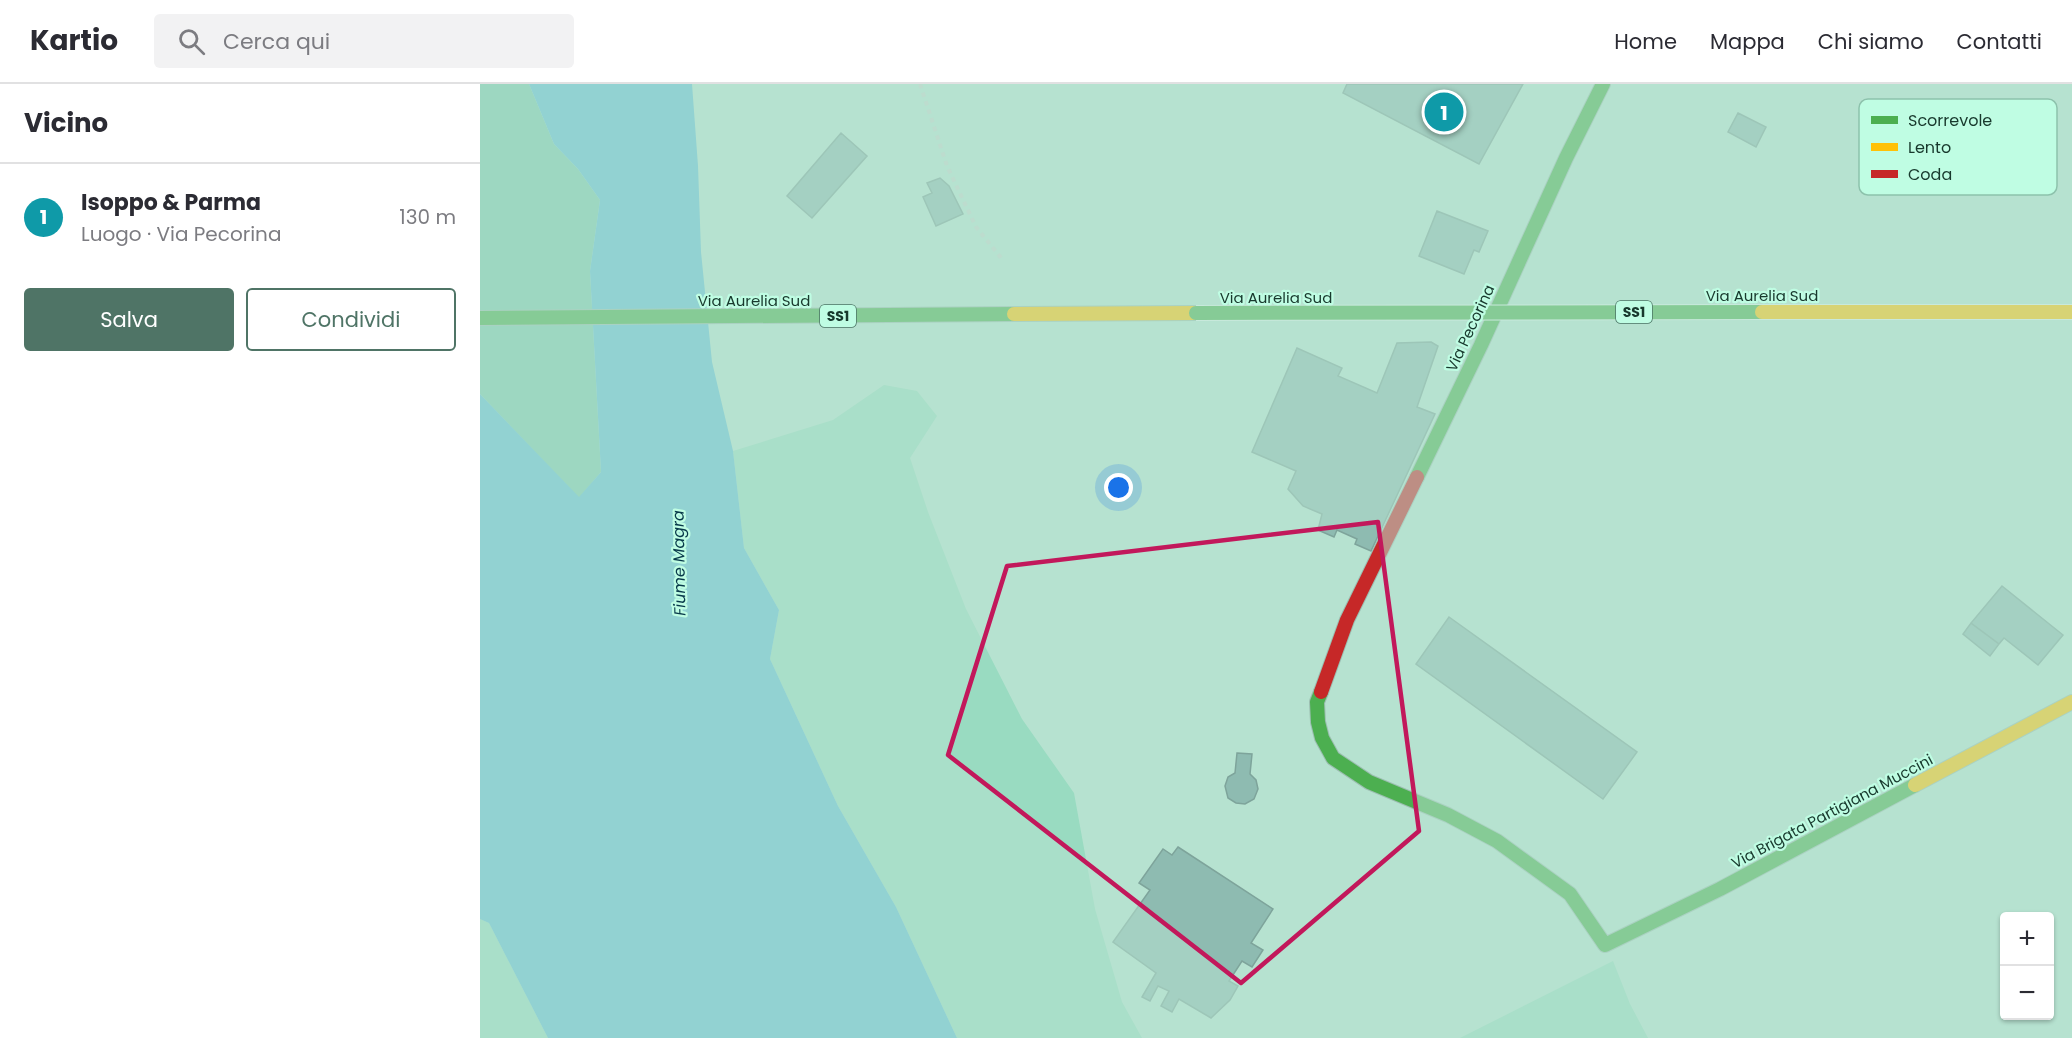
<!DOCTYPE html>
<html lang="it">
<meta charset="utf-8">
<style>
:root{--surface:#fff;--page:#f2f2f3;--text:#2b2b33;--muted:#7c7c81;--line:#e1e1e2;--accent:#4f7466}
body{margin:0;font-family:Poppins,sans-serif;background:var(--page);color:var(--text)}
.controls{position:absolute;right:18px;bottom:18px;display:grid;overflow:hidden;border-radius:6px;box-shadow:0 2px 4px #0004}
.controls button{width:54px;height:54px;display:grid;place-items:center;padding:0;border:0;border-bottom:2px solid var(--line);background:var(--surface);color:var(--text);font:30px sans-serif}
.you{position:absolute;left:639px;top:404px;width:21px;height:21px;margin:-15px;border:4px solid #fff;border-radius:50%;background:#1a73e8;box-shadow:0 0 0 9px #1a73e833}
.badge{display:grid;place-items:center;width:39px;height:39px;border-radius:50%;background:var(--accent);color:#fff;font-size:20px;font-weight:700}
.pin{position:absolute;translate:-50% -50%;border:3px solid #fff;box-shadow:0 2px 6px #0006}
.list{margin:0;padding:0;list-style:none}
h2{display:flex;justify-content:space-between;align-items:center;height:78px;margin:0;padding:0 24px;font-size:26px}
h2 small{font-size:20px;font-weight:400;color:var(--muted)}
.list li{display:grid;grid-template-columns:39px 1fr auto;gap:18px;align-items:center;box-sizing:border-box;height:108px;padding:0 24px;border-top:2px solid var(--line)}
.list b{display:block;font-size:22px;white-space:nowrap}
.list p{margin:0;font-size:20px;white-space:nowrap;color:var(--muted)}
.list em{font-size:20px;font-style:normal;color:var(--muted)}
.actions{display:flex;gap:12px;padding:18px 24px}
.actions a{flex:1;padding:14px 0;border:2px solid var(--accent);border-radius:6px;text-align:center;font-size:21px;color:var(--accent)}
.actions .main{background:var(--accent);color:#fff}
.icon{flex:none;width:33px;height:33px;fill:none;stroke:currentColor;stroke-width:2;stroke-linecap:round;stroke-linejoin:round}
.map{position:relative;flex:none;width:1592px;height:954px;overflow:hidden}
header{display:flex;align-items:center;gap:36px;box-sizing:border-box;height:84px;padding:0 30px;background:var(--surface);border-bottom:2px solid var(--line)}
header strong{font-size:28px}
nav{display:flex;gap:33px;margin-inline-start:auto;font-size:21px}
.search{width:420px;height:54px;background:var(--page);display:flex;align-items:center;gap:15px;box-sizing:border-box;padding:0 21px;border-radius:6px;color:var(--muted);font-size:22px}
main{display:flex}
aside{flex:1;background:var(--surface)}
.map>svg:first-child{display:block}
.green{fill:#99dbc1}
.forest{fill:#7ecbaf}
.water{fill:#66bed5}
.building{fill:#8ebbb1;stroke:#7ea49b;stroke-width:1.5}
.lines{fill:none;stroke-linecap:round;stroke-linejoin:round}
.fast-casing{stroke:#9cbeb1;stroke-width:16}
.slow-casing{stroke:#9cbeb1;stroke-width:16}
.jam-casing{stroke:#9cbeb1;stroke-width:16}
.path{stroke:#c5d4cd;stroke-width:4;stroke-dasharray:4.5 4.5;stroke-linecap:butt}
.fast{stroke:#4caf50;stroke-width:14}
.slow{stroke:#ffc107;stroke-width:14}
.jam{stroke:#c62828;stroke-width:14}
.fast-bridge-casing{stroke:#def2ea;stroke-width:16;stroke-linecap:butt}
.slow-bridge-casing{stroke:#def2ea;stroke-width:16;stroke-linecap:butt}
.fast-bridge{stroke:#4caf50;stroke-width:14}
.slow-bridge{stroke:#ffc107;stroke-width:14}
.marked{fill:none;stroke:#c2185b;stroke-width:4.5;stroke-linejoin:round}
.labels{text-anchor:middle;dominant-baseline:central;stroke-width:4.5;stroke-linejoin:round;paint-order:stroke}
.shield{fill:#bffde3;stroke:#4a7464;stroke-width:1.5}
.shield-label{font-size:14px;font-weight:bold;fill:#18392d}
.street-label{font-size:15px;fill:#18392d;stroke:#bffde3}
.water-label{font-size:16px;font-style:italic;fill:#08394a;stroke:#bffde3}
.key{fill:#bffde3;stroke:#8dc2ac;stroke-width:1.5}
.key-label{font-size:16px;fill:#18392d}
</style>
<header>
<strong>Kartio</strong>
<div class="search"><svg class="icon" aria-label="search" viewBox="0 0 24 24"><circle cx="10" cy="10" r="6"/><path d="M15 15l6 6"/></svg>Cerca qui</div>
<nav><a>Home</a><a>Mappa</a><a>Chi siamo</a><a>Contatti</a></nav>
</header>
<main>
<aside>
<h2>Vicino<small></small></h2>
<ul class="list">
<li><span class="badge" style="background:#0f9aa8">1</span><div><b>Isoppo &amp; Parma</b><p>Luogo · Via Pecorina</p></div><em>130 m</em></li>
</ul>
<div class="actions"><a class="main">Salva</a><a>Condividi</a></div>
</aside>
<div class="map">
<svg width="1592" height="954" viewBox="0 0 1592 954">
<rect width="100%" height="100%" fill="#b6e2d0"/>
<!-- green -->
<path class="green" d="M404,301L437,307L457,332L430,374L448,428L486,525L542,635L594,709L615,825L642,918L662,954H477L416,823L358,722L290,575L299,526L264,464L253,367L353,336Z
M0,835L9,839L68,954H0Z
M1133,877L1150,920L1168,954H980Z"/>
<!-- forest -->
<path class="forest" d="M0,0H49L74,60L98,85L120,116L110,187L121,388L99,414L0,310Z"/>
<!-- water -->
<path class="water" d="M49,0H212L218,82L221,168L232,278L253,367L264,464L299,526L290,575L358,722L416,823L477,954H68L9,839L0,835V310L99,413L121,388L110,187L120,116L98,85L74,60Z"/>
<!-- building -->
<path class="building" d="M867,0H1043L999,80L863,9Z
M1258,29L1286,43L1276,63L1248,48Z
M361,49L387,72L332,134L307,112Z
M460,94L469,102L483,130L456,142L443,113L452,109L447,99Z
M957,127L1008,147L999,168L994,166L984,190L939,172Z
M951,258L958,262L937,323L955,330L891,467L875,460L877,455L857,446L854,453L838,446L842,430L823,422L808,405L816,387L772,368L817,264L862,284L858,292L897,309L917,259Z
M1522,502L1583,551L1558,581L1524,554L1519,560L1491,539Z
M969,533L1157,668L1123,715L936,580Z
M1491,539L1519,560L1510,572L1483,550Z
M757,669L772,670L770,690L776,696L778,705L774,715L765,720L756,719L748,714L745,702L748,693L755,689Z
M698,763L793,825L771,859L783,866L772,883L762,877L749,897L758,902L750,916L731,934L699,915L692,928L681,922L689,907L678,902L670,917L662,913L676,889L633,858L670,806L659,799L683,765L692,771Z"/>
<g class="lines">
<defs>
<path id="fast" d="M0,234L534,230
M937,393L1001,261L1086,74L1123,0
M841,608L837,618L838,638L842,654L853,674L889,698L968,731L1017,757L1090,810L1125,861L1240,805L1435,701"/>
<path id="slow" d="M534,230L716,229
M1435,701L1592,618"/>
<path id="jam" d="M841,608L867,536L937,393"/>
</defs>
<!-- fast casing -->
<use href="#fast" class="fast-casing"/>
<!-- slow casing -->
<use href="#slow" class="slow-casing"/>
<!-- jam casing -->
<use href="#jam" class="jam-casing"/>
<!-- path -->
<path class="path" d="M440,0L467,82L496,143L522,175"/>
<!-- fast -->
<use href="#fast" class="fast"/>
<!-- slow -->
<use href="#slow" class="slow"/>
<!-- jam -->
<use href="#jam" class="jam"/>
<defs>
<path id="fast-bridge" d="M716,229L1282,228"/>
<path id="slow-bridge" d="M1282,228H1592"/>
</defs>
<!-- fast-bridge casing -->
<use href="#fast-bridge" class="fast-bridge-casing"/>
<!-- slow-bridge casing -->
<use href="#slow-bridge" class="slow-bridge-casing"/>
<!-- fast-bridge -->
<use href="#fast-bridge" class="fast-bridge"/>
<!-- slow-bridge -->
<use href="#slow-bridge" class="slow-bridge"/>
</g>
<!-- marked area -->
<path d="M0 0H1592V954H0ZM898,438L939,747L761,899L468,671L527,482Z" fill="#b6e2d0" fill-opacity=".55" fill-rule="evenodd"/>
<path class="marked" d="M898,438L939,747L761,899L468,671L527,482Z"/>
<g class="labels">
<!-- shield labels -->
<g class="shield">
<rect x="1136" y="217" width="36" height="22" rx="4.5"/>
<rect x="340" y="221" width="36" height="22" rx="4.5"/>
</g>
<g class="shield-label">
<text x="1154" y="228">SS1</text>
<text x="358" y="232">SS1</text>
</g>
<!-- street labels -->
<g class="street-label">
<text x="1282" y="211">Via Aurelia Sud</text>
<text x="796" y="213">Via Aurelia Sud</text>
<text x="274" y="216">Via Aurelia Sud</text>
<text transform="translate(990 244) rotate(-65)">Via Pecorina</text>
<text transform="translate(1352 727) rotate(-28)">Via Brigata Partigiana Muccini</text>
</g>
<!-- water labels -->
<g class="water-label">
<text transform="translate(199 479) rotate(-91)">Fiume Magra</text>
</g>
</g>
<!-- legend -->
<rect x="1379" y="15" width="198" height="96" rx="9" class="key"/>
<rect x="1391" y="32" width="27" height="8" fill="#4caf50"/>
<rect x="1391" y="59" width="27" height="8" fill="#ffc107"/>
<rect x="1391" y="86" width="27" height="8" fill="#c62828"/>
<g class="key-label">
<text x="1428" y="42">Scorrevole</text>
<text x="1428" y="69">Lento</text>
<text x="1428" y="96">Coda</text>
</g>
</svg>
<div class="controls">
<button>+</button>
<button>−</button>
</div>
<div class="you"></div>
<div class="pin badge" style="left:964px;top:28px;background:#0f9aa8">1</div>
</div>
</main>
